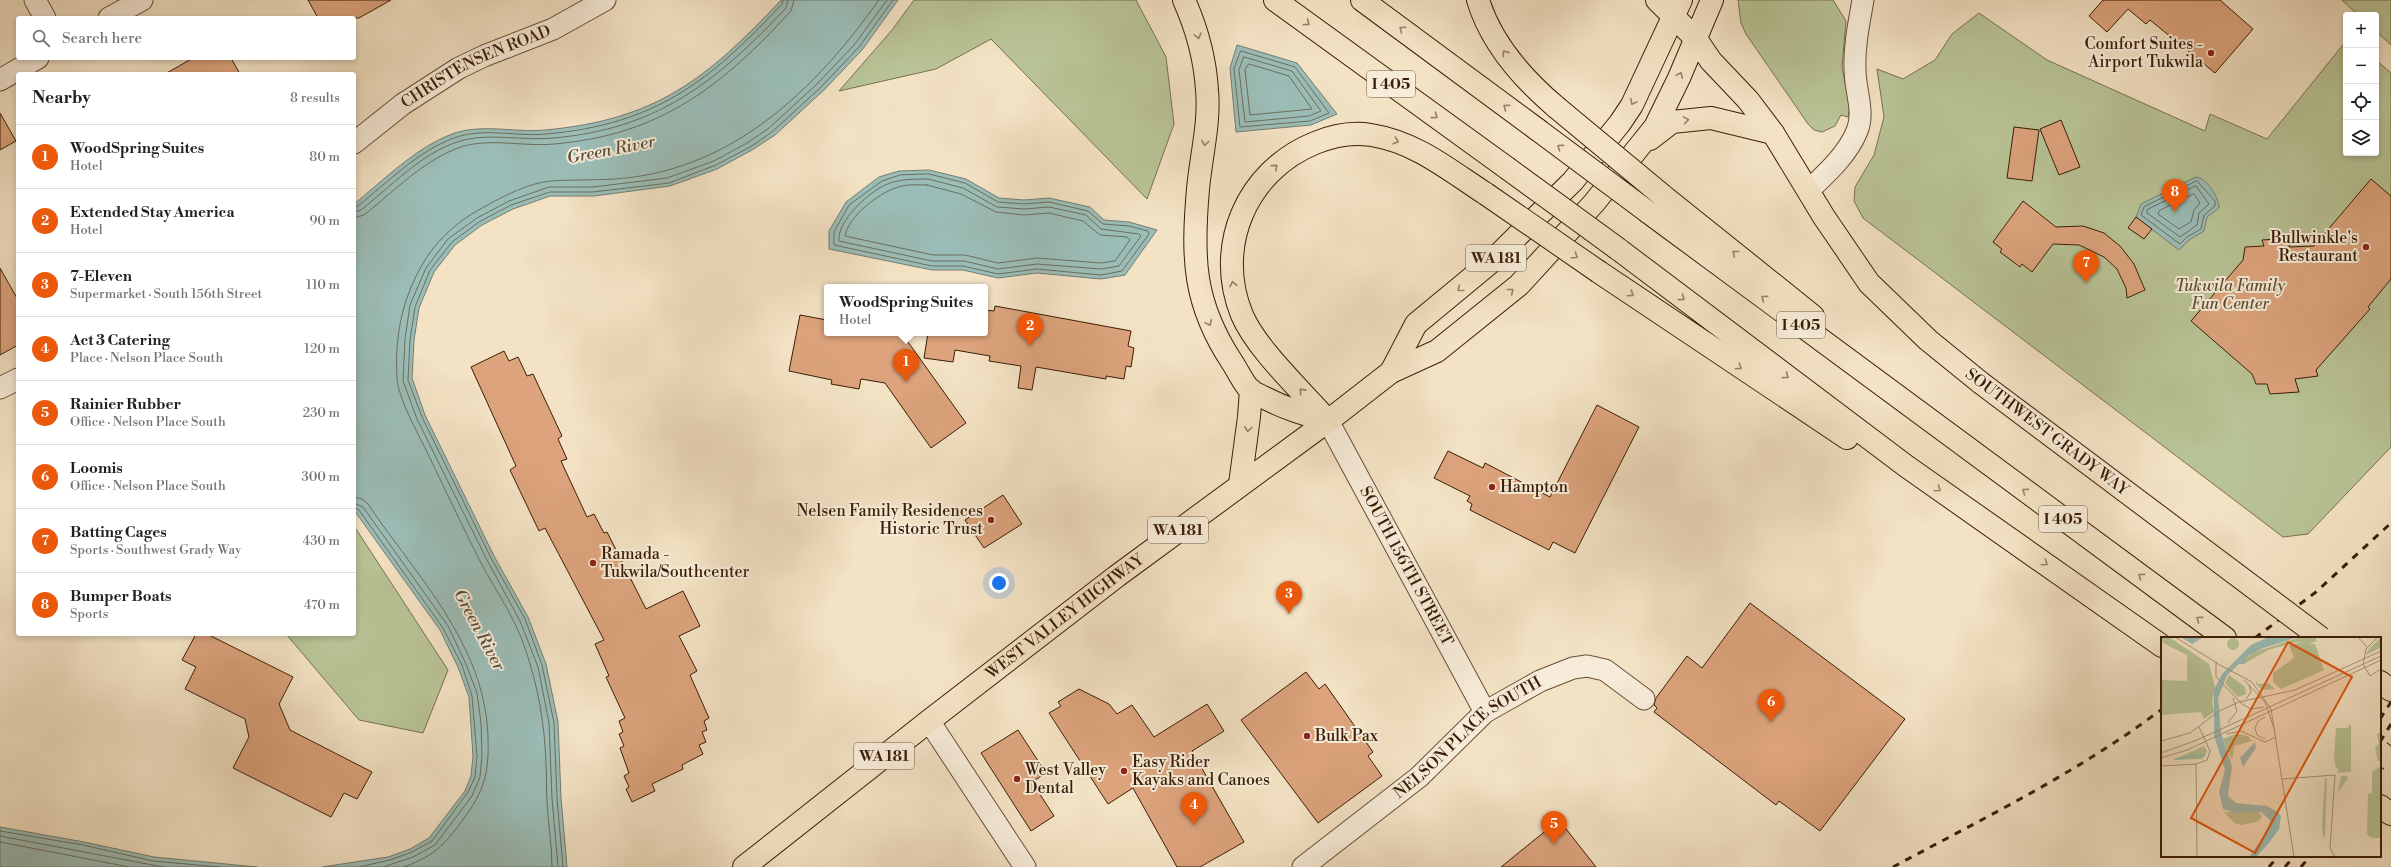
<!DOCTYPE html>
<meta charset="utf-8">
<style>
:root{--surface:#fff;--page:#f2f2f2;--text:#202124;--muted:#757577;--line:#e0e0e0;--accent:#ea580c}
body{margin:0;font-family:"Libre Bodoni",serif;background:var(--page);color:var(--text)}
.controls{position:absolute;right:12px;top:12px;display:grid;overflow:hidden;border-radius:4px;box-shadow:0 2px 6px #0003}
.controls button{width:36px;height:36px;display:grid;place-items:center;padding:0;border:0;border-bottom:1px solid var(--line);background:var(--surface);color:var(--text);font:20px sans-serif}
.you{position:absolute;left:999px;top:583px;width:14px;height:14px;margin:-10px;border:3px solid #fff;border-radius:50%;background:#1a73e8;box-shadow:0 0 0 6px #1a73e833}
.badge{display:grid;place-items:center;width:26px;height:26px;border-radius:50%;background:var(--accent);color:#fff;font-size:13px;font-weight:700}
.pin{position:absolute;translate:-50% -33px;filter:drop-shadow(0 1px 2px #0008)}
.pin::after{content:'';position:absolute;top:21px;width:14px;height:12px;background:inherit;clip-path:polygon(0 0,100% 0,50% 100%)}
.popup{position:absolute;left:824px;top:284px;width:164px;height:52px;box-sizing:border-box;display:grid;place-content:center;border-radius:4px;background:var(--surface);filter:drop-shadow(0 1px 3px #0005);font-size:13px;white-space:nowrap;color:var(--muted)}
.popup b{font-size:15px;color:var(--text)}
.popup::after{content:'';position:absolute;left:50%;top:100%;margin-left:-8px;border:8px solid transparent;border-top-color:var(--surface)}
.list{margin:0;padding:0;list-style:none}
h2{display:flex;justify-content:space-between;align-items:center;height:52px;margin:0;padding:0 16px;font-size:17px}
h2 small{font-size:13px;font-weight:400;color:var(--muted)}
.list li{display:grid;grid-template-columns:26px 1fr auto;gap:12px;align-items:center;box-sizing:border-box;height:64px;padding:0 16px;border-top:1px solid var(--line)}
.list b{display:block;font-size:15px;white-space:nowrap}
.list p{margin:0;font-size:13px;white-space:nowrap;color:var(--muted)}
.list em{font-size:13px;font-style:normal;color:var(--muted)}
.icon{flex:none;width:22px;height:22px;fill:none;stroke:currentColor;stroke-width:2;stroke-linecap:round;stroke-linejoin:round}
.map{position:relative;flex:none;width:2391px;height:867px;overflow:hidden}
.search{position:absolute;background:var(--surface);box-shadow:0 2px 6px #0003;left:16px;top:16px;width:340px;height:44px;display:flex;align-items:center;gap:10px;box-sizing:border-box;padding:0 14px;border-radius:4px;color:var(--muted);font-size:15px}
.panel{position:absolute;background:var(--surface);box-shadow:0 2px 6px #0003;left:16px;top:72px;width:340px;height:564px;border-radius:4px}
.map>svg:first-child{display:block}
.green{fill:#b9c496;stroke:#7a714e}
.water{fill:#9bbdb7;stroke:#757d70}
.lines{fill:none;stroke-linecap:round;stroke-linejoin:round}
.shore{stroke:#6b6e5e;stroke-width:1}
.building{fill:#dca37c;stroke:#3b1e06}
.minor-casing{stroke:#694f36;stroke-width:23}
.major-casing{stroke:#3b1e06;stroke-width:24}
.highway-casing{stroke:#3b1e06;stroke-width:24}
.minor{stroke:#f7ecd9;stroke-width:21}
.major{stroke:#f3e2c4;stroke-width:22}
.highway{stroke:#f3e2c4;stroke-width:22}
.rail{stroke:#3b1e06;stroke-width:3;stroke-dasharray:7 7;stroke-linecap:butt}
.major-bridge-casing{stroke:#3b1e06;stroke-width:24;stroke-linecap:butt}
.highway-bridge-casing{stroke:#3b1e06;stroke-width:24;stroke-linecap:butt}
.major-bridge{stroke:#f3e2c4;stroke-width:22}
.highway-bridge{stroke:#f3e2c4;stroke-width:22}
.oneway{stroke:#978065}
.poi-dot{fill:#8f2418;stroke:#f7ecd9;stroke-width:1.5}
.labels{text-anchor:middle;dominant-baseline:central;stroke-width:4;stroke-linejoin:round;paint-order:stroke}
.shield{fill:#f7ecd9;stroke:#735c45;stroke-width:1}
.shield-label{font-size:15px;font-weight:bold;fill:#3b1e06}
.poi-label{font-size:16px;fill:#3b1e06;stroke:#f7ecd9;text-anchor:start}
.street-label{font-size:16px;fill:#3b1e06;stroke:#f7ecd9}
.park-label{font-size:16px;font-style:italic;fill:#615031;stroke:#f7ecd9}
.water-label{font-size:17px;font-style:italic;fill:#584e3b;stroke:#f7ecd9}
.inset-river{fill:none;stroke:#9bbdb7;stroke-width:2}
.inset-road{fill:none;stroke:#a99478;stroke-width:1}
.view{fill:#df560c;fill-opacity:0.15;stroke:#df560c;stroke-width:2}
.inset-edge{fill:none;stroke:#3b1e06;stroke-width:2}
</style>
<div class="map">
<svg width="2391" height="867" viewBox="0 0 2391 867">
<rect width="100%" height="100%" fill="#f3e2c4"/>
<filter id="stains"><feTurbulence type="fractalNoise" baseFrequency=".005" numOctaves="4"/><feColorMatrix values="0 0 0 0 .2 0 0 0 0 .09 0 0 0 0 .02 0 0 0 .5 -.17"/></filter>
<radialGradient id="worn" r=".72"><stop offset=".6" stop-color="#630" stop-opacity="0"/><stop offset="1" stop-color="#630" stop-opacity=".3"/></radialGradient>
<!-- green -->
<path class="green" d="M914,0H1136L1166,57L1174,124L1147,199L991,39L936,69L839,91L892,30Z
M1738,0H1833L1846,21L1842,67L1850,108L1848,117L1841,115L1835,126L1822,132L1814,130L1808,124L1746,34L1741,23Z
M2342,0H2391V45L2376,31V15H2358Z
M1979,13L2047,60L2205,131L2210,114L2267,139L2346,41V153H2376V60L2391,73V447L2308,534L2283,537L1863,218L1854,201L1855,187L1874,155L1884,117L1877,69L1903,79L1935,60L1952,34Z
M354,526L448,670L423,733L359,720L286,634H354Z"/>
<!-- water -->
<path class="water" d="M781,0H898L862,50L824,90L775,135L752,150L717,169L670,186L594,196H550L513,209L482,225L455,245L434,272L419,308L414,340L412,378L425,415L494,556L528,617L546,664L558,722L561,798L567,867H322L388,857L410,849L429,838L465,791L471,776L473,756L469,697L458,667L440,630L354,510V204C384,180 415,148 452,134C482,123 514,133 545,130C656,120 707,79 781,0Z
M1237,45L1297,63L1337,114L1311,125L1236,132L1230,68Z
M929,170L966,179L999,198L1024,200L1049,198L1090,207L1104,220L1129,222L1157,230L1125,275L1101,279L1037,273L998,278L963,270H932L829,249V231L846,202L879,177L899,171Z
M2196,177C2207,178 2219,198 2219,208L2207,217L2204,231L2189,240L2179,250L2136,217L2141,204Z
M0,827L84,842L154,857L257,867H0Z"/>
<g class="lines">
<!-- shore -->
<path class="shore" d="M1241,51L1295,67L1329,113L1310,121L1240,127L1234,69Z
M1244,57L1292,71L1321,111L1309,116L1245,122L1239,70Z
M1249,64L1289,76L1312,109L1250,115L1245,70Z
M929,174L965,183L998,202L1024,204L1049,202L1088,211L1103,224L1129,226L1148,231L1149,234L1122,271L1101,275L1037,269L998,274L963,266H932L834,245V232L849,205L882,181L900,175Z
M928,179L963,188L997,207L1024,209L1049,207L1086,215L1101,229L1139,234L1141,236L1119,266L1101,269L1037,264L998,269L964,261H932L839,241C837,221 868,193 885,185C898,179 913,179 928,179Z
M2197,181L2215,201V206L2204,215L2201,229L2187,237L2180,244L2141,215L2144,207Z
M927,185L961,194L996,212L1024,215L1049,213L1083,221L1100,235L1127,237L1130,240L1115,261L1101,263L1037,258L998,263L965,255H933L845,236C848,216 882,190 902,186C910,184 919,185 927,185Z
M2196,186L2209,204L2199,213L2197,225L2180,237L2147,213V210Z
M2194,194L2200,203L2194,210L2191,222L2179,229L2158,214L2159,211Z
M354,207L358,206C388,182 418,151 454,138C484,127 517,137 547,134C656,124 709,82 782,4L783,0
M354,212L361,210C390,187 421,154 457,142C487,132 521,141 553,138C658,129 716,82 786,8L788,0
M354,218L364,215C393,192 423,161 458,148C487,137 523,147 554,144C660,135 721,87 791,11L794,0
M354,497L362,499L368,504C417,577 485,644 488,737C489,769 486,787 467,814C447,842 437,855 404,867
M354,503L363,507L448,626L466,664L477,693L481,723L482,756L480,777L472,796L435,845L413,857L383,867
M354,508L359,510L443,628L462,665L472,696L477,756L475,777L468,792L432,841L412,852L390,860L359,867
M0,831L83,845L153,861L220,867
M0,836L163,867
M0,842L129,867
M552,867C552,845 548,823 547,801C546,789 547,777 546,765C545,725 538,686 525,648C515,618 496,591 481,563C462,526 444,487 426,450C417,432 398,397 397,378C395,349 399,316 410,290C425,252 448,226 484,207C504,196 528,183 551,181C579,179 606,181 634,177C742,162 819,84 879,0
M558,867L552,798L549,723L538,667L520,621L487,560L417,419L403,381L405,339L410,305L426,268L448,239L477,218L509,201L549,187H593L667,178L714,161L747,143L769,128L817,84L855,44L887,0
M563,867L557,798L554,723L542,665L525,619L491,558L422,417L408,380L410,340L415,307L430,270L452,242L479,222L511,205L550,192H593L669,183L716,165L750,147L772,132L821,87L859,47L893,0"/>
</g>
<!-- building -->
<path class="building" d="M308,0H391L359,18H318Z
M2103,0H2220L2253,29L2215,73L2150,20L2146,24L2128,9L2107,32L2089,16Z
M193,58H231L240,74H165Z
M0,113L16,141L0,150Z
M2061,120L2080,167L2059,175L2040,129Z
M2014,127L2039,130L2032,181L2007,178Z
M2371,179L2391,196V279L2368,307L2370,309L2316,370L2318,376L2295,379L2299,392L2270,394L2267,384H2256L2252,374L2191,321L2243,260L2245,247L2264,246L2262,240L2291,238L2289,247L2314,246Z
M2023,201L2056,227L2083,226L2104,233L2120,246L2134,264L2145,290L2127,298L2126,288L2117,269L2104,257L2079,245L2053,244L2032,272L2022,264L2020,267L2000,252L2002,249L1993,242Z
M2136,217L2152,229L2144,239L2128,228Z
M0,268L18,300V345L0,355Z
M995,306L1131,331L1128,346L1134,348L1131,367L1126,366L1124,379L1106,376V379L1036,367L1032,390L1018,388L1021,366L989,361L990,356L955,350L953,362L924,358L928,333H985V310L994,311Z
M800,315L827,320V333L903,335L966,423L931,448L885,383L861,379L859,389L831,384L832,380L789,371Z
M504,351L509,361L518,357L527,376L533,374L562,436L558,439L567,459L561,461L587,517L594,514L604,533L607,532L646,609L683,591L700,626L679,636L697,671L690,675L709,718L704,721L707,730L702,732L706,742L699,745L703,754L682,765L683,769L652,784L655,791L632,802L626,789L629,787L624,776L629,773L620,748L624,746L619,734L623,732L619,721L625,718L606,677L609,676L595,644L604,640L545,528L539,531L510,470L516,466L471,367Z
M1597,405L1639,427L1575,553L1553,542L1549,550L1470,510L1472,504L1467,501L1470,496L1434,478L1448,451L1483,468L1485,463L1550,497Z
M1003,495L1022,524L984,548L965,520Z
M1750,603L1905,719L1820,831L1779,801L1776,805L1654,712L1657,708L1654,705L1656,698L1687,656L1702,668Z
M196,634H207L293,677L279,704L290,730L372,772L357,799L344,793L331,817L233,768L249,737L245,719L185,689L196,667L182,660Z
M1306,672L1319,689L1325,684L1373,752L1368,756L1382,776L1318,823L1241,720Z
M1079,689L1109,704L1117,714L1132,705L1154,737L1207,704L1224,731L1192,751L1244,842L1200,867H1177L1133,788L1108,804L1049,713L1061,706L1058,702Z
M1018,730L1046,773L1032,782L1054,816L1031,831L981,753Z
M1559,820L1596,867H1501Z"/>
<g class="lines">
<defs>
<g id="minor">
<path d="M35,0L45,18"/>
<path d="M109,18L142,0"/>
<path d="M0,80L38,58"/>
<path id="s1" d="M354,143L403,104L459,68L484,56L553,29L605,0"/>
<path d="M1809,190C1826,174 1848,154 1857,131C1865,112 1855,90 1855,70C1854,46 1859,23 1863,0"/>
<path d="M0,388L18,379"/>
<path id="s2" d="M1328,421L1485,712"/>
<path d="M929,721L1025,867"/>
<path id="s3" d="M1303,867L1419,777L1485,712L1540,681L1573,668L1587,666L1605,670L1644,699"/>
</g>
<g id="major">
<path d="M1657,0L1696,39L1711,61L1748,100L1773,133L1824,217L1869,283L1928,340L1981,383"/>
<path d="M1650,139L1672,122L1711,118L1773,133"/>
<path d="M1391,372L1416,324L1491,262L1573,181L1620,123L1632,105L1681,0"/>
<path d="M2380,682L2391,690"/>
<path id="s4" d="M744,867L929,721L1117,576L1328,421L1391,372L1437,351L1519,285L1594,203L1655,127L1679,78L1712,0"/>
</g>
<path id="highway" d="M1184,0C1197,29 1205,58 1207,90C1210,123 1201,156 1198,189C1192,258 1193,303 1232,362C1238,371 1243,383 1250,390C1254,393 1259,395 1263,397C1286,409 1304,414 1328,421
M1275,0L1507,168
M1362,0L1538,130
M1478,0C1491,43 1523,79 1556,107
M1662,195L1813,316
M1648,212L2225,638
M1618,249L1906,466L2162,646
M1599,272L1847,438
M1328,421C1303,392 1257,350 1242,315C1214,247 1246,171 1315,143C1332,136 1353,132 1371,135C1416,142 1449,170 1486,194
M1240,484L1249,417L1251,390
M2380,806L2391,814"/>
</defs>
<!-- minor casing -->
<use href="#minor" class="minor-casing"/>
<!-- major casing -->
<use href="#major" class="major-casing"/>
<!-- highway casing -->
<use href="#highway" class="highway-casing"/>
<!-- minor -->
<use href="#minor" class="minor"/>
<!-- major -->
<use href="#major" class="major"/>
<!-- highway -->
<use href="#highway" class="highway"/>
<!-- rail -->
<path class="rail" d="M2255,638L2316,592L2391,523
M2380,719L2391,702
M2380,742L2391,724
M2380,765L2391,749
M1893,867C1984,818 2079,772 2162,709
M2269,867L2278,856
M2285,867L2294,856
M2301,867L2310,856"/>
<defs>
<path id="major-bridge" d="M1981,383L2321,638"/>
<path id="highway-bridge" d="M1556,107L1662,195
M1538,130L1648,212
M1507,168L1618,249
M1486,194L1599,272
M2380,752L2391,760"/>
</defs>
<!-- major-bridge casing -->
<use href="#major-bridge" class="major-bridge-casing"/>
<!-- highway-bridge casing -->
<use href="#highway-bridge" class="highway-bridge-casing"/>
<!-- major-bridge -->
<use href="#major-bridge" class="major-bridge"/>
<!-- highway-bridge -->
<use href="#highway-bridge" class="highway-bridge"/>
</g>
<!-- one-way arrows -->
<defs><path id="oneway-chevron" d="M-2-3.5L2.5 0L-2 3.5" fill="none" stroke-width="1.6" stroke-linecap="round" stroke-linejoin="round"/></defs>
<g class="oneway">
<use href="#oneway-chevron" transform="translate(1307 23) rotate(36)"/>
<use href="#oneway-chevron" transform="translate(1402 29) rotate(-143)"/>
<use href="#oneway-chevron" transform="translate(1198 36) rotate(75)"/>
<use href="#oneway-chevron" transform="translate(1505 53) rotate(-125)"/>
<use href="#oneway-chevron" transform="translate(1680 75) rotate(-66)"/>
<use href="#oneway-chevron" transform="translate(1633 102) rotate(118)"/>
<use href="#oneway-chevron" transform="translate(1506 107) rotate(-143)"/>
<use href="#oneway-chevron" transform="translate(1435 116) rotate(36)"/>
<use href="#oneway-chevron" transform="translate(1686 120) rotate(-9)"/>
<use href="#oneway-chevron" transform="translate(1396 141) rotate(19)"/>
<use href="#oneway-chevron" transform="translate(1205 143) rotate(98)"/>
<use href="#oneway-chevron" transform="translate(1560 147) rotate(-144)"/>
<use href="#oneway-chevron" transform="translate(1275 167) rotate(-41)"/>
<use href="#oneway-chevron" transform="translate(1735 253) rotate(-141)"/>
<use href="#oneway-chevron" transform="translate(1575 256) rotate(35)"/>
<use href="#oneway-chevron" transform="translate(1233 284) rotate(-101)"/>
<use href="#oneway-chevron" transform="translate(1460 289) rotate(141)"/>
<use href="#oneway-chevron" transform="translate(1511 291) rotate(-38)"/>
<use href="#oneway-chevron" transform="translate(1631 294) rotate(34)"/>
<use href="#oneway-chevron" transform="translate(1682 298) rotate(37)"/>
<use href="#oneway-chevron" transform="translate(1764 298) rotate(-143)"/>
<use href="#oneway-chevron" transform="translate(1209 323) rotate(66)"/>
<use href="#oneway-chevron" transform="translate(1739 367) rotate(34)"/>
<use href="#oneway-chevron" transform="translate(1786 376) rotate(37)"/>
<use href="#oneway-chevron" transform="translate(1302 391) rotate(-132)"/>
<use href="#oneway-chevron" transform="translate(1248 429) rotate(97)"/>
<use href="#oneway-chevron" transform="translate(1938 489) rotate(35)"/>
<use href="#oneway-chevron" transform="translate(2025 491) rotate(-144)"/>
<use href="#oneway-chevron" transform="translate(2045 563) rotate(35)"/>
<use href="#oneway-chevron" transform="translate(2141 576) rotate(-144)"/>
<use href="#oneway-chevron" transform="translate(2199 619) rotate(-144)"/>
</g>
<!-- markers -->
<g class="poi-dot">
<circle cx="2211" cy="53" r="4"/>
<circle cx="2366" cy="247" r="4"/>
<circle cx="1492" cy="487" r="4"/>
<circle cx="991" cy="520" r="4"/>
<circle cx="593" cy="563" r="4"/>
<circle cx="1307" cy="736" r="4"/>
<circle cx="1124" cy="771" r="4"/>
<circle cx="1017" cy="779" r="4"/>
</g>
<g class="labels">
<!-- shield labels -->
<g class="shield">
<rect x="1367" y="71" width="48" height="26" rx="3"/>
<rect x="1466" y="245" width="60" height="26" rx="3"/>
<rect x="1777" y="312" width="48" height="26" rx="3"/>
<rect x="2039" y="506" width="48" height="26" rx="3"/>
<rect x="1148" y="517" width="60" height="26" rx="3"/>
<rect x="854" y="743" width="60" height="26" rx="3"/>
</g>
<g class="shield-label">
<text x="1391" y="84">I 405</text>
<text x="1496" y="258">WA 181</text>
<text x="1801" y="325">I 405</text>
<text x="2063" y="519">I 405</text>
<text x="1178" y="530">WA 181</text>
<text x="884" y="756">WA 181</text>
</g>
<!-- poi labels -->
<g class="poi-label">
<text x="2203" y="44" text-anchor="end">Comfort Suites -<tspan x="2203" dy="18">Airport Tukwila</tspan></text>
<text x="2358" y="238" text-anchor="end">Bullwinkle's<tspan x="2358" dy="18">Restaurant</tspan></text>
<text x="1500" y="487">Hampton</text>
<text x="983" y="511" text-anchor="end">Nelsen Family Residences<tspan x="983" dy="18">Historic Trust</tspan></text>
<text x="601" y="554">Ramada -<tspan x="601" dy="18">Tukwila/Southcenter</tspan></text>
<text x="1315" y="736">Bulk Pax</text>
<text x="1132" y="762">Easy Rider<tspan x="1132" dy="18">Kayaks and Canoes</tspan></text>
<text x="1025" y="770">West Valley<tspan x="1025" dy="18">Dental</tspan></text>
</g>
<!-- street labels -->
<g class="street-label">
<text stroke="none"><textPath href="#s1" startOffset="145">CHRISTENSEN ROAD</textPath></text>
<text transform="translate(2047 432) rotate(37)">SOUTHWEST GRADY WAY</text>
<text stroke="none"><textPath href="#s2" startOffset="165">SOUTH 156TH STREET</textPath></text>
<text stroke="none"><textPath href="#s4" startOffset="407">WEST VALLEY HIGHWAY</textPath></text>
<text stroke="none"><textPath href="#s3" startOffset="210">NELSON PLACE SOUTH</textPath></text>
</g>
<!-- park labels -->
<g class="park-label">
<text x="2230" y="286">Tukwila Family<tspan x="2230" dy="18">Fun Center</tspan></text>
</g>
<!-- water labels -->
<g class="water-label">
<text transform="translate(611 150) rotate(-11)">Green River</text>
<text transform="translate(479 630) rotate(62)">Green River</text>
</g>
</g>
<!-- overview -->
<g transform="translate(2161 637)">
<rect width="220" height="220" fill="#f3e2c4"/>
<path d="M0,0H8L48,27L54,50L51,64L53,75L43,82L40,75L0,78V43L26,44V18L2,6ZM139,0H154L156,4L147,7L136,5L107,13L83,27V23L94,15ZM66 7a6 6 0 1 1 12 0a6 6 0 1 1-12 0ZM219,1V11L205,18L207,13ZM136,6L154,7L163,33L120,52L112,45V36L129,24L133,20L128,9ZM68,38L84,50L85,57L77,60L64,46ZM95,44L97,47L107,46L114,52L101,53L95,47ZM188,88H190V135L176,136L178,132L175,131L173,121L175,91H187ZM220,94V124H217L214,111L218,106L216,98ZM75,97L87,99L91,104L73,109L71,123L62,102ZM43,109L46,114L42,122L12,123ZM220,129V201H213L208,200L206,196L207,157L211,156V135ZM180,139H186L187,141L177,156ZM164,141H166L164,200L162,199L161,187ZM63,175H97L101,179L98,184L81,188L73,186Z" fill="#b9c496"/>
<path d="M20,0H43L31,7ZM137,0L102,11L87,19L83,27H78L66,38L57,61L60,96L71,129L67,159L75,166L106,169L117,175L120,179L118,192L108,206L95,220H88L106,195L109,183L100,175L73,176L62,172L58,155L64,133L53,99V53L61,37L90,8L108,0ZM94,105L95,111L82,130L79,121Z" fill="#9bbdb7"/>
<path class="inset-river" d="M14,122L44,118"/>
<path class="inset-road" d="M14,0L56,26M197,0L206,10M217,0L205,12L202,27L209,39L220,32M55,26L91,45L110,72L133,220M55,26V40L81,67L90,72L103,70M83,43L104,65L114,94M85,62L90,55L88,48M67,86L76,74L72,61M66,97L80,94L104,105L115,100M104,102L96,98L94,91L97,84L104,80M0,104L29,96L58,74L78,65L134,53L220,14M0,116L36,103L220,19M0,121L26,113L220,23M35,127L36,220M0,129L35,127L46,123L49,114L38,90M121,142L174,138L169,211L174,220"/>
<path class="view" d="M127,5L191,40L94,216L30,181Z"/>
<rect width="220" height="220" class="inset-edge"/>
</g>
<rect width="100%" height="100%" filter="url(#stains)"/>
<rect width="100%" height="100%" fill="url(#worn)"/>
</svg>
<div class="controls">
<button>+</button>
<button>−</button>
<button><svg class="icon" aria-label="locate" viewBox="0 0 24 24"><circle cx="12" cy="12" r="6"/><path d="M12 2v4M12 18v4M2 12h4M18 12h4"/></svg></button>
<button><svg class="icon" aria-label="layers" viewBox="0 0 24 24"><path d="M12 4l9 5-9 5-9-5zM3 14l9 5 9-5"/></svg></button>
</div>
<div class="you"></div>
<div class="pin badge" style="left:906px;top:382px">1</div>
<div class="popup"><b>WoodSpring Suites</b>Hotel</div>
<div class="pin badge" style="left:1030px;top:346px">2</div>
<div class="pin badge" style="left:1289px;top:614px">3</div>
<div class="pin badge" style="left:1194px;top:825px">4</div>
<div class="pin badge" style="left:1554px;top:844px">5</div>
<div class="pin badge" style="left:1771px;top:722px">6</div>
<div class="pin badge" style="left:2086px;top:283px">7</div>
<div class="pin badge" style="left:2175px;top:212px">8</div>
<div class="search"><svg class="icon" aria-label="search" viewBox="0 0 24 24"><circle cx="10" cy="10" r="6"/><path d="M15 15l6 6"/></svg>Search here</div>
<section class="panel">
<h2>Nearby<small>8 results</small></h2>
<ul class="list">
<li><span class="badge">1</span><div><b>WoodSpring Suites</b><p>Hotel</p></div><em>80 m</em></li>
<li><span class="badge">2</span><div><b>Extended Stay America</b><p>Hotel</p></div><em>90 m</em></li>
<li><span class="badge">3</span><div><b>7-Eleven</b><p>Supermarket · South 156th Street</p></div><em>110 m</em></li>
<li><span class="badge">4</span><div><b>Act 3 Catering</b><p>Place · Nelson Place South</p></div><em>120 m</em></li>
<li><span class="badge">5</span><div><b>Rainier Rubber</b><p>Office · Nelson Place South</p></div><em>230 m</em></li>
<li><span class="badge">6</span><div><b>Loomis</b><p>Office · Nelson Place South</p></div><em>300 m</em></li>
<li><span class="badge">7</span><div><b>Batting Cages</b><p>Sports · Southwest Grady Way</p></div><em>430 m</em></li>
<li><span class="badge">8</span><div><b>Bumper Boats</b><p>Sports</p></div><em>470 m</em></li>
</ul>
</section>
</div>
